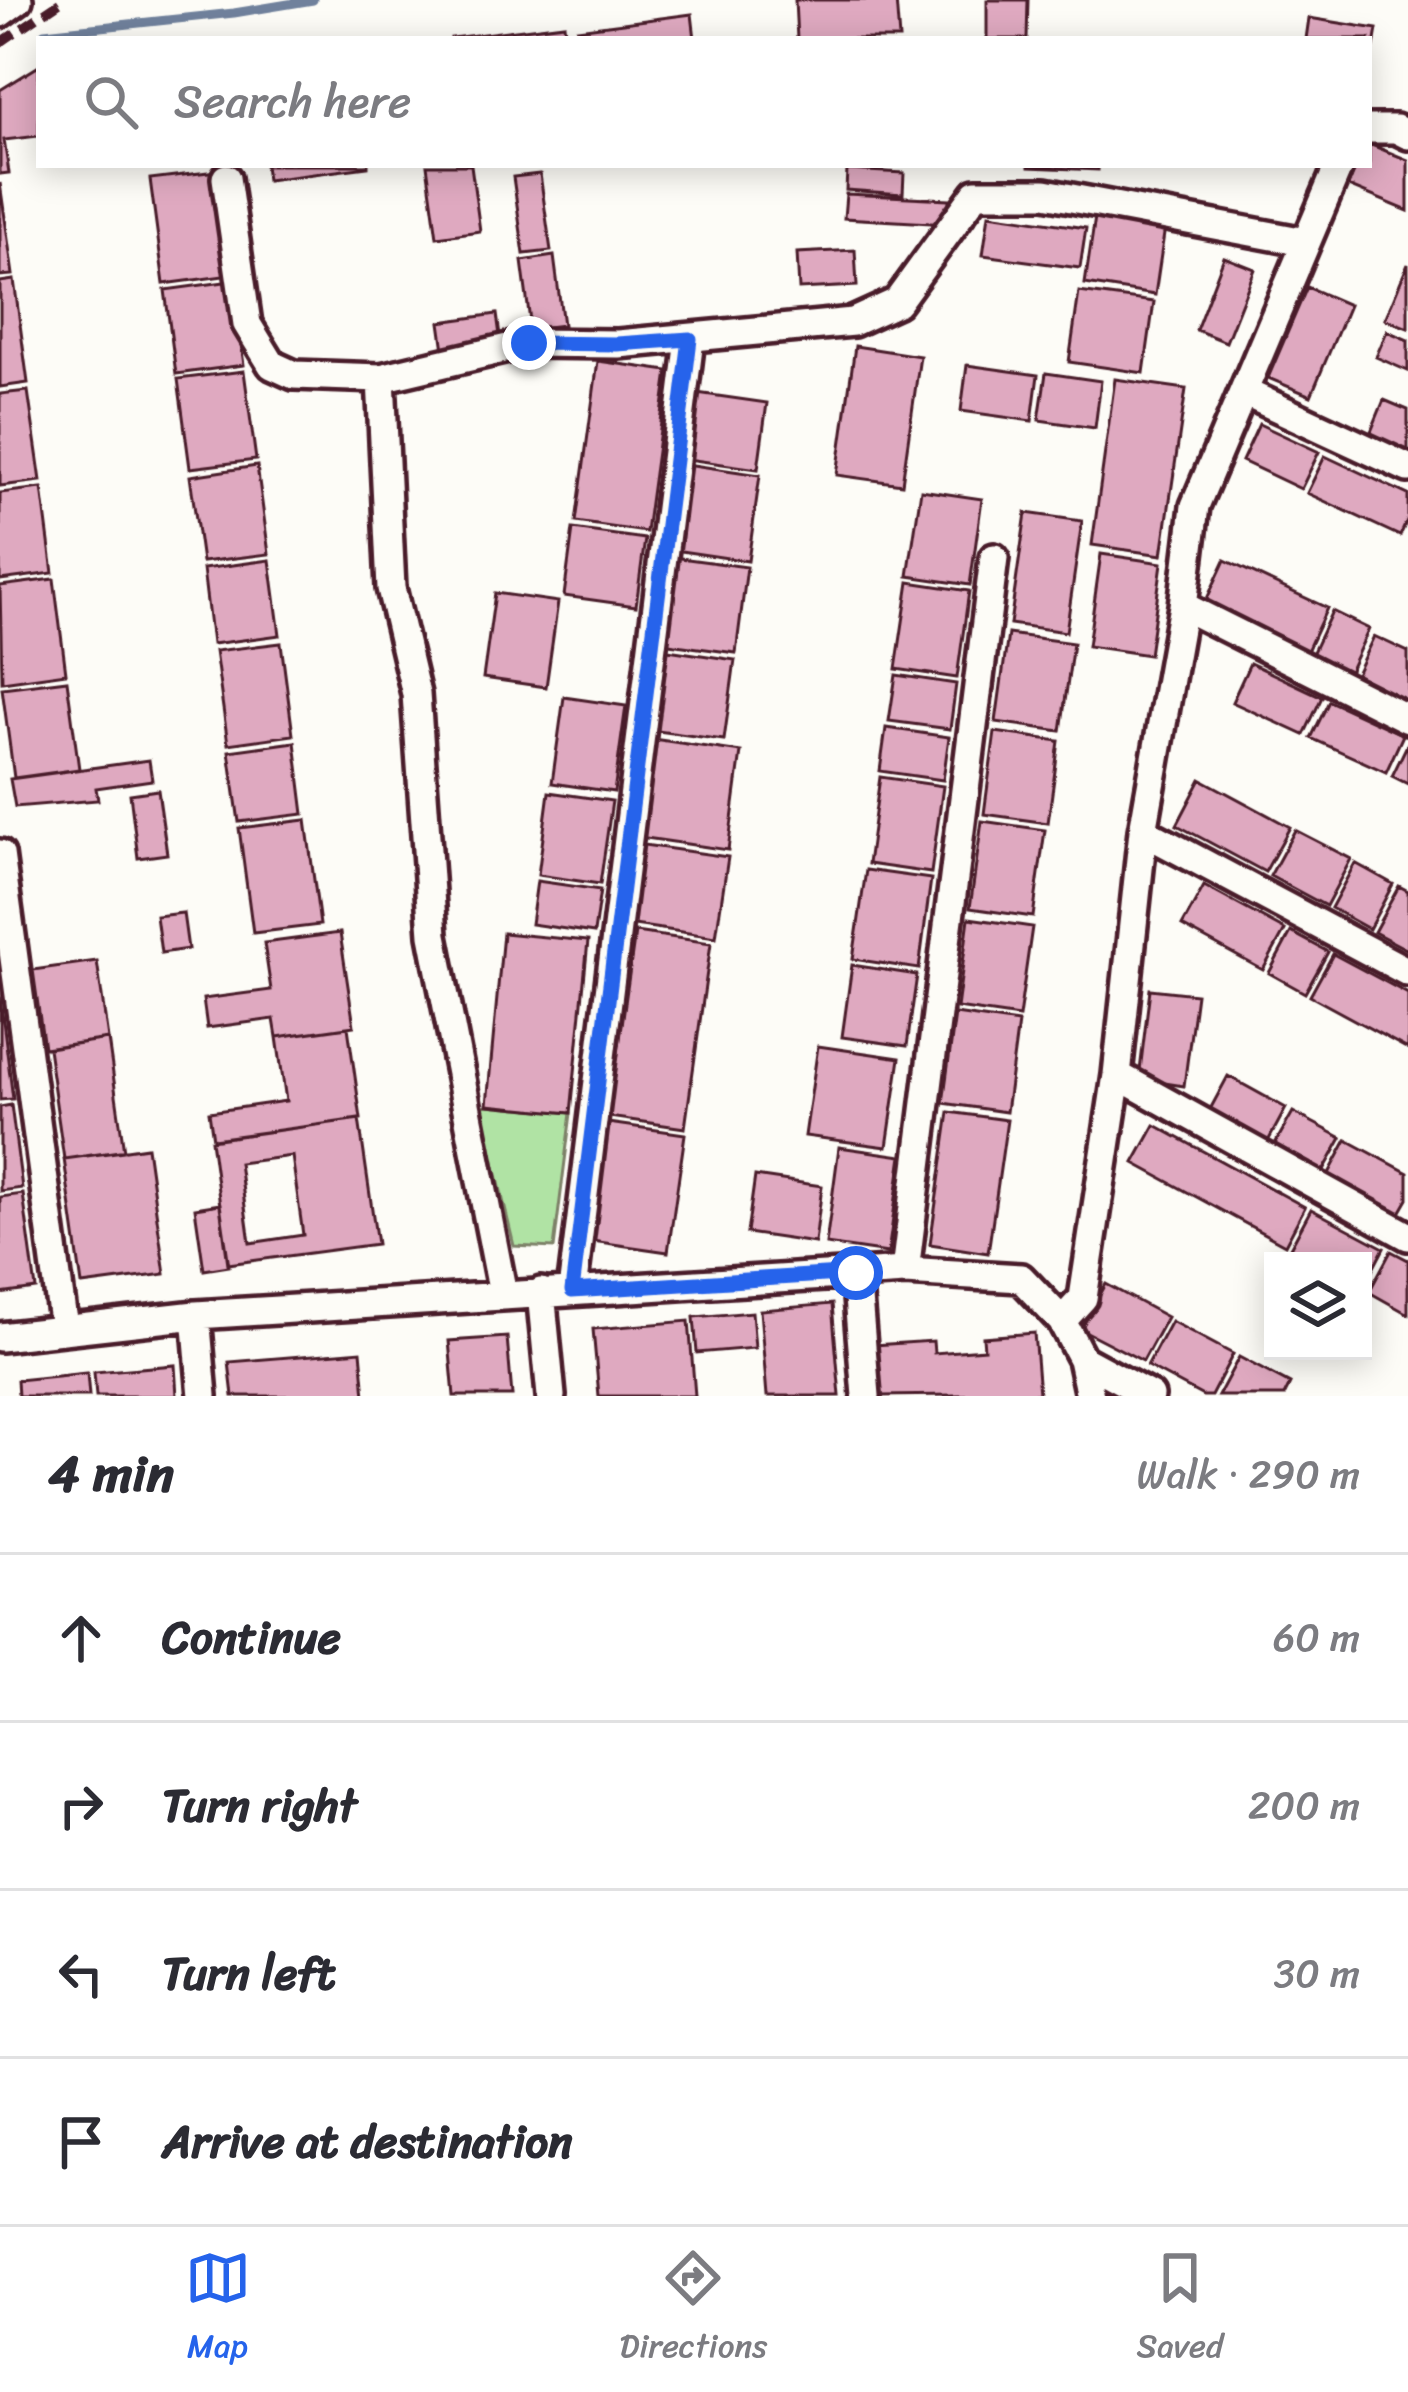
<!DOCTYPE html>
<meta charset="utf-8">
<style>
:root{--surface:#fff;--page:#f7f7f7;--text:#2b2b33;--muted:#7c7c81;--line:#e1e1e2;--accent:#2563eb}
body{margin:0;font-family:Sriracha,sans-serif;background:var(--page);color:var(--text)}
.controls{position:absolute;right:36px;bottom:36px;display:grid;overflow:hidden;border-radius:0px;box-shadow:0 6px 30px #0003}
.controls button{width:108px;height:108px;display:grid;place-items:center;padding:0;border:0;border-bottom:3px solid var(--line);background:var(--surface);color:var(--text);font:60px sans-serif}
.stop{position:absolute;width:36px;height:36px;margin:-27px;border:9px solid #2563eb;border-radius:50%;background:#fff}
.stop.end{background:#2563eb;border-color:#fff;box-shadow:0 3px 12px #0008}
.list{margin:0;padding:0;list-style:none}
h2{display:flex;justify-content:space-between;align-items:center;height:156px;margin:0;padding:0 48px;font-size:51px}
h2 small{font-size:39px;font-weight:400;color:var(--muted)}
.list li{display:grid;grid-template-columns:78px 1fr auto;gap:36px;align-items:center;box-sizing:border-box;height:168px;padding:0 48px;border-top:3px solid var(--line)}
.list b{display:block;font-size:45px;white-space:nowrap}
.list em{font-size:39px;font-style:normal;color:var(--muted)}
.icon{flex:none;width:66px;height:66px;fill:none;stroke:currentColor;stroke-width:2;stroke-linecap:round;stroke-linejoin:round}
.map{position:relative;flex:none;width:1408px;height:1396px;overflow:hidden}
.search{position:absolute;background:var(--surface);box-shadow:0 6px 30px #0003;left:36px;right:36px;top:36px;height:132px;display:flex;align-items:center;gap:30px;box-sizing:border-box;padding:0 42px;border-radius:0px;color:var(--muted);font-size:45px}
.sheet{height:828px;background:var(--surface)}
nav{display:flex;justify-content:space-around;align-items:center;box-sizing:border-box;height:168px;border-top:3px solid var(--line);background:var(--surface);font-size:33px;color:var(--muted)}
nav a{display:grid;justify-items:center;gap:6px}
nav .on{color:var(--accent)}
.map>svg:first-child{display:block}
.green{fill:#b0e3a4;stroke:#7d8168;stroke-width:3}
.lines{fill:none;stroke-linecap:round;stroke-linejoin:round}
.stream{stroke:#6f819c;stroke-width:9}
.building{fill:#dfa9c0;stroke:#4a1f2b;stroke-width:3;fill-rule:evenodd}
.minor-casing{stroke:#4a1f2b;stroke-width:36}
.minor{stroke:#fdfcf7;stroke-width:27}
.rail{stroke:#4a1f2b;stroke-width:9;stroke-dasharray:18 9;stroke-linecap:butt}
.route{stroke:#2563eb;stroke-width:15}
</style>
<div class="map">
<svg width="1408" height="1396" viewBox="0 0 1408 1396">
<rect width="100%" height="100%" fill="#fdfcf7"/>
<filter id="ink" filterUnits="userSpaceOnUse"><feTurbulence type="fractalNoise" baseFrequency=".00833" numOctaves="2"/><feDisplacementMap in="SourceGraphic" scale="24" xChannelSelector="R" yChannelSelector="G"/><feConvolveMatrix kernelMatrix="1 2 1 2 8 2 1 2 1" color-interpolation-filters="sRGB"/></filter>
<g filter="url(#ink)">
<!-- green -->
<path class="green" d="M487,1105L571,1113L554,1248L514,1246L481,1107Z"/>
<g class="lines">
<!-- stream -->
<path class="stream" d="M44,33L234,13L313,0"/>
</g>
<!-- building -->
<path class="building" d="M795,0H896L899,39H797Z
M987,0H1028L1027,39H987Z
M692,14L695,39H578L577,29Z
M1309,18L1377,29L1369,76V39H1306Z
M564,24L566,39H451V38Z
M39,66V136L4,140L9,173L0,174V90Z
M1369,144L1408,160V211L1348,186L1356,165H1369Z
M265,165H368V167L267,180Z
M427,165H471L480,231L437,237Z
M1029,165H1098V170L1029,167Z
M847,170L904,173L903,194L846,190Z
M217,171L231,275L164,284L150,179Z
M540,174L551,251L524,254L513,177Z
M0,183L13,275L0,276Z
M846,194L949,199L948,224L844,218Z
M989,214L1086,228L1080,268L983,255Z
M1095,217L1165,227L1155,295L1085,284Z
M855,250L857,286L799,289L797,253Z
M554,256L563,325L531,329L522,261Z
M1224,257L1255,269L1226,342L1196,330Z
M1408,264V328L1385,319Z
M14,280L28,383L0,387V282Z
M232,281L244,365L176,374L165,290Z
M1307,287L1349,305L1311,396L1268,378Z
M1079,292L1154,302L1144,373L1069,362Z
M497,314L501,343L444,350L440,322Z
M1387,331L1408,340V371L1376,357Z
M855,346L920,356L902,484L837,475Z
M598,361L668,371L646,532L576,522Z
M967,365L1038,375L1032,421L961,411Z
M244,371L256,460L190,468L178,379Z
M1046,373L1101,381L1095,428L1039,420Z
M1115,379L1186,389L1162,555L1092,545Z
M28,391L41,481L0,486V394Z
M697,393L767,403L758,469L687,459Z
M1384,400L1408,410V455L1368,439Z
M1259,424L1319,452L1301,489L1242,461Z
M1325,456L1408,495V518L1400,536L1307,493Z
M686,464L760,475L748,561L674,550Z
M257,466L269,554L202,562L190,476Z
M42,488L53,573L0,580V493Z
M921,490L982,499L970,585L908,576Z
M1026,513L1082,521L1066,632L1010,624Z
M573,529L645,539L636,606L564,596Z
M1101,554L1162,563L1149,655L1088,646Z
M673,557L747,567L736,653L661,643Z
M270,560L280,635L212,644L203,569Z
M1225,560L1327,608L1307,651L1205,603Z
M54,579L66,673L2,682L0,586Z
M909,582L969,591L957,678L896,669Z
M495,593L558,602L546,687L483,678Z
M1332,611L1369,629L1349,672L1312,654Z
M1008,634L1073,643L1061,731L996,722Z
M1374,636L1408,652V701L1355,676Z
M281,643L293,735L228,744L215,651Z
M661,649L735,660L724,740L650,730Z
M1250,663L1322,697L1304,735L1232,702Z
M896,675L956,684L950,729L889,721Z
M67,680L79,769L14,778L2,688Z
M564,697L626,706L614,792L552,783Z
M1329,701L1403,735L1386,772L1311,738Z
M886,728L949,737L943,780L880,771Z
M995,732L1059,741L1048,823L984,814Z
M653,739L741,752L728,850L639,837Z
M295,742L304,814L239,822L229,751Z
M1408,743V784L1392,776Z
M149,760L152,780L96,788L98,800L15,807L10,779Z
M880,777L943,786L931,873L868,864Z
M1201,779L1290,827L1265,872L1177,825Z
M158,790L167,854L138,858L130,794Z
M549,792L612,801L600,884L538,875Z
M306,820L320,925L253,933L239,828Z
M982,821L1045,830L1033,917L970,908Z
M1295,830L1351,859L1326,906L1270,876Z
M637,844L728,857L716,937L627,924Z
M1355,863L1393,884L1369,929L1331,908Z
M866,870L931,879L919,969L853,959Z
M537,881L600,890L594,933L531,924Z
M1204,886L1285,930L1263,970L1182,926Z
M1399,886L1408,891V950L1374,932Z
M183,913L188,949L161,953L156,916Z
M969,918L1032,927L1019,1017L957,1008Z
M635,932L711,943L685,1128L609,1117Z
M1291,932L1328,952L1305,993L1269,973Z
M340,933L354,1026L277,1037L274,1019L207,1028L203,999L271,990L264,943Z
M503,933L588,941L571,1113L487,1105Z
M1333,954L1408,994V1049L1310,996Z
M97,961L108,1039L44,1048L33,970Z
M852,965L917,975L907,1046L842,1037Z
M1150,989L1196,994L1184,1086L1139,1079Z
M0,997L13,1099L0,1100Z
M955,1014L1018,1023L1006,1112L943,1103Z
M348,1027L361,1119L213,1139L209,1112L286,1101L277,1037Z
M108,1039L124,1151L64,1159L48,1048Z
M818,1046L900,1058L887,1147L805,1136Z
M1228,1076L1286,1108L1265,1147L1207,1115Z
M11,1105L22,1188L0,1191V1107Z
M949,1112L1007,1120L988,1253L930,1244Z
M1293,1112L1342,1138L1320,1177L1271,1151Z
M359,1119L377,1244L228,1264L211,1140ZM292,1156L303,1235L250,1243L239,1163Z
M608,1123L685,1134L668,1252L592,1241Z
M1155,1125L1305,1207L1285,1245L1134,1163Z
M1347,1140L1408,1173V1199L1396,1220L1325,1181Z
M147,1147L165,1274L82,1285L64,1159Z
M839,1147L902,1156L888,1253L826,1244Z
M755,1176L822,1186L815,1243L747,1233Z
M23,1194L36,1289L0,1294V1197Z
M220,1204L229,1266L204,1270L195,1208Z
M1311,1209L1384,1248L1363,1288V1261H1314L1290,1248Z
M1391,1251L1408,1260V1314L1369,1292Z
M1106,1284L1167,1317L1143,1361L1081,1329Z
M832,1304L840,1396H767L760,1310Z
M752,1312L755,1348L697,1353L694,1317Z
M689,1321L695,1396H599L593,1329Z
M1171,1321L1233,1354L1211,1396H1203L1147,1366Z
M1034,1333L1039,1394L879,1396L874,1345L933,1341L934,1353L984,1349L983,1337Z
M507,1337L512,1396H454L449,1341Z
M361,1351L365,1396H233L229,1362Z
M1239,1357L1290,1384L1284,1396H1218Z
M175,1365L177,1396H96L94,1372Z
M87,1373L89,1396H18L17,1380Z"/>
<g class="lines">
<defs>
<path id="minor" d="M0,13L18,0
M1369,129H1396L1408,135
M226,178L247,324L272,365L294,375L381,378L529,343L618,344L853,322L897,302L976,193H1045L1305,242
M381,378L391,588L416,694L433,935L503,1294
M1244,392L1408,468
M1183,606L1408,719
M1143,831L1408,972
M0,854L64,1329
M1117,1075L1408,1236
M905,1271L994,558
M856,1273L866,1396
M572,1291L690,339
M541,1292L551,1396
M196,1315L203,1396
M0,1337L196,1315L905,1271L1021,1278L1062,1321
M1082,1359L1150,1396
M1090,1396L1082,1359L1062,1321L1083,1298L1117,1075L1143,831L1183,606L1195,506L1339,165"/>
</defs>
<!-- minor casing -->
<use href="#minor" class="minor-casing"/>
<!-- minor -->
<use href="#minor" class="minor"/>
<!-- rail -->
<path class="rail" d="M0,43L63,0"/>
</g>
</g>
<g class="lines" filter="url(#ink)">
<!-- route -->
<path class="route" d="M529,343L617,344L690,339L572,1291L856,1273"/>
</g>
</svg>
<div class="controls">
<button><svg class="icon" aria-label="layers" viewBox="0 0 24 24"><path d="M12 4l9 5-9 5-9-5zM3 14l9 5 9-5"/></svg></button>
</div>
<div class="stop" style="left:856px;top:1273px"></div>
<div class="stop end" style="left:529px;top:343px"></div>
<div class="search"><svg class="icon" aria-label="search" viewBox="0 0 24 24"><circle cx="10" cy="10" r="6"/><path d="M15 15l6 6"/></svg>Search here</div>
</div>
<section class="sheet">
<h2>4 min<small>Walk · 290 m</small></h2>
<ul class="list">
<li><svg class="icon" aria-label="ahead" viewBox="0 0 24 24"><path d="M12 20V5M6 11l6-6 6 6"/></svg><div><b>Continue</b></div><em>60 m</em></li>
<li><svg class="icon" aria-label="right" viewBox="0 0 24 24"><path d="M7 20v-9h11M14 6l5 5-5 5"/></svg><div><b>Turn right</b></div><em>200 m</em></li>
<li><svg class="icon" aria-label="left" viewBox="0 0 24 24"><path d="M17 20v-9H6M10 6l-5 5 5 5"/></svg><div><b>Turn left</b></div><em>30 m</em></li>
<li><svg class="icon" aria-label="arrive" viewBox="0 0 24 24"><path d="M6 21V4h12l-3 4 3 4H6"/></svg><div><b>Arrive at destination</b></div></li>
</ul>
</section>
<nav>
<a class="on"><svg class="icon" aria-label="map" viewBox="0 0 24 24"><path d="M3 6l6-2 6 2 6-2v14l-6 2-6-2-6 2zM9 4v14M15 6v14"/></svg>Map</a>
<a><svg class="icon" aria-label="directions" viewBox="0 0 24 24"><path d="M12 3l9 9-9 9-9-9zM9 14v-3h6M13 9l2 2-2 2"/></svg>Directions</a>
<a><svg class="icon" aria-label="saved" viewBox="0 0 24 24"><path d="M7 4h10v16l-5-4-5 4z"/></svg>Saved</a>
</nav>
